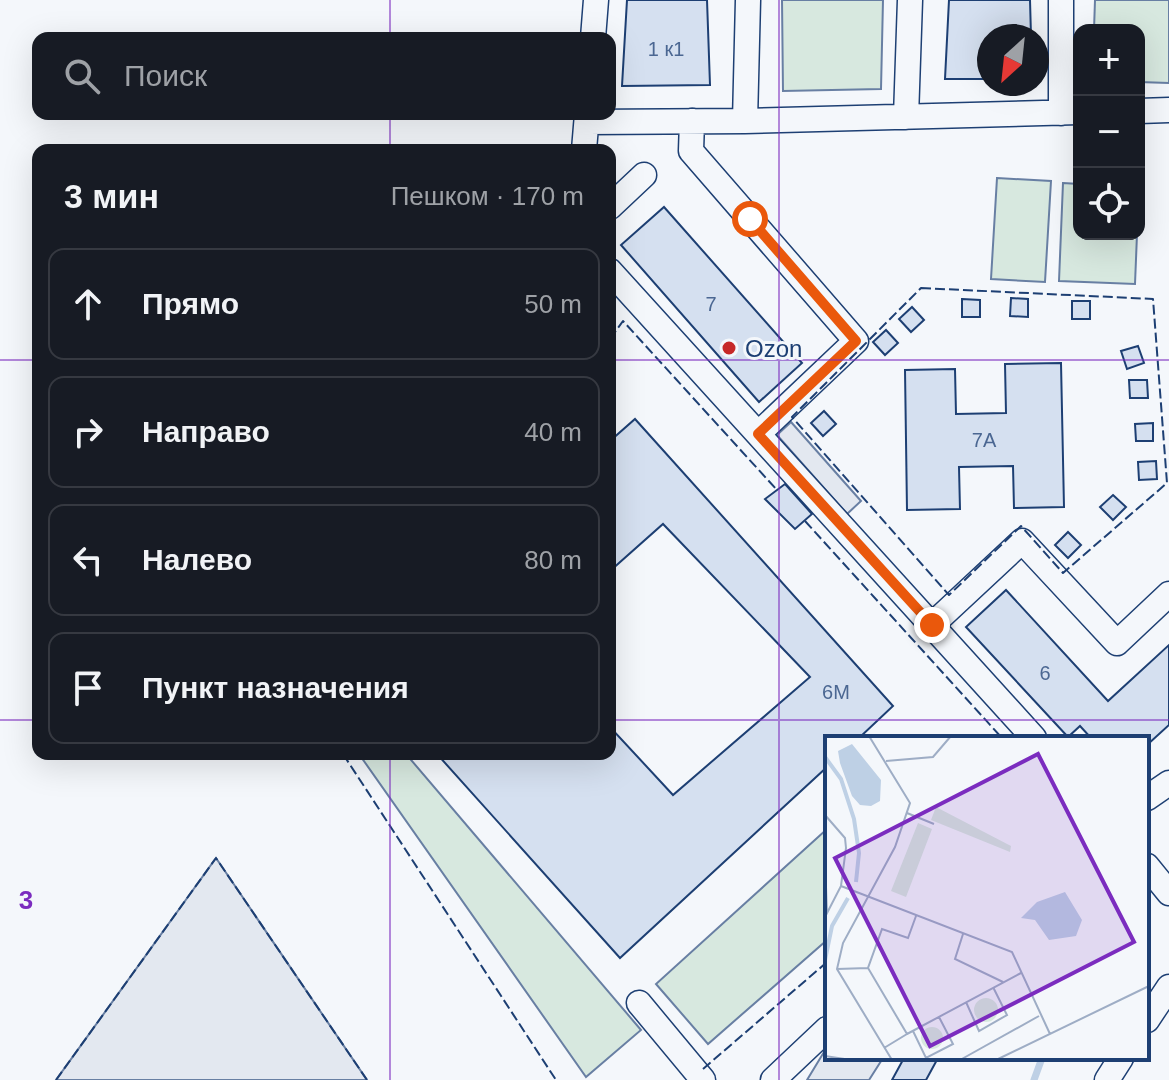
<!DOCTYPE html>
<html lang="ru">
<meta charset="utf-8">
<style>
:root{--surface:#171b24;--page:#20242c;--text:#f1f3f6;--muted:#9ea1a6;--line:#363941}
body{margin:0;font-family:Arial,sans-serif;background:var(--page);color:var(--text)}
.controls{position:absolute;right:24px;top:24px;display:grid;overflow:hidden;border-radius:16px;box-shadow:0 8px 32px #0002}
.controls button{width:72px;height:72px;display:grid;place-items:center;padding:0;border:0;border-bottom:2px solid var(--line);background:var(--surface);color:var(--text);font:40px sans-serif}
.compass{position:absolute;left:977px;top:24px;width:72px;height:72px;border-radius:50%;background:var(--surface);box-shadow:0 8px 32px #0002;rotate:207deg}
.stop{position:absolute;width:24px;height:24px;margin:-18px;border:6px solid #ea580c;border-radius:50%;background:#fff}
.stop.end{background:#ea580c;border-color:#fff;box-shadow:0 2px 8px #0008}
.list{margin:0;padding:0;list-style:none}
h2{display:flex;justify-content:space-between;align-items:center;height:104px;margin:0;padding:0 32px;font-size:34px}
h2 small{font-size:26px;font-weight:400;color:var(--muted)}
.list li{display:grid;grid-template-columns:52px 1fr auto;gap:24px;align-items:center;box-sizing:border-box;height:112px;margin:0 16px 16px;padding:0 16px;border:2px solid var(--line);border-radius:16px}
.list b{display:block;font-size:30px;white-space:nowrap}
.list em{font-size:26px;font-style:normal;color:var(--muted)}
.icon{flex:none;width:44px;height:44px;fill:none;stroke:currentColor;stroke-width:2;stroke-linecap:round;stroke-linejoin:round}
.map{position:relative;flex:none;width:1169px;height:1080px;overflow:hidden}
.search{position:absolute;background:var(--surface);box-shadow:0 8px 32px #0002;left:32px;top:32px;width:584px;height:88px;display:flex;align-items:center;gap:20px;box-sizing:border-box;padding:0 28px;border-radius:16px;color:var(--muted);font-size:30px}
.panel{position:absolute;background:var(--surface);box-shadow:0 8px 32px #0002;left:32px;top:144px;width:584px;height:616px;border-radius:16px}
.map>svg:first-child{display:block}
.green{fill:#d7e8df;stroke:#687fa3;stroke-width:2}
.parking{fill:#e3e8f0;stroke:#687fa3;stroke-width:2}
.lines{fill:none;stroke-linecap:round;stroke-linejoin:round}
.stream{stroke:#bed0e5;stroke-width:7}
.building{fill:#d5e0f0;stroke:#1d3f73;stroke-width:2}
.minor-casing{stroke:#1d3f73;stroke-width:27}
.minor{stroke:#f4f7fb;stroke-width:24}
.fence{stroke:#1d3f73;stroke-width:2;stroke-dasharray:10 4;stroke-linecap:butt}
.route{stroke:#ea580c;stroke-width:10}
.grid{fill:none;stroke:#7b2cbf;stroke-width:2;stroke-opacity:0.55}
.poi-dot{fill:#c62828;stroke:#f4f7fb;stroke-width:3}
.labels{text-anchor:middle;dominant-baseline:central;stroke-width:6;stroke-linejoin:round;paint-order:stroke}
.number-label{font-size:20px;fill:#4b6792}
.poi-label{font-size:24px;fill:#1d3f73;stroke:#f4f7fb;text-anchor:start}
.inset-river{fill:none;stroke:#bed0e5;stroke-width:4}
.inset-road{fill:none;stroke:#9eadc5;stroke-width:2}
.view{fill:#7b2cbf;fill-opacity:0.15;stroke:#7b2cbf;stroke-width:4}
.inset-edge{fill:none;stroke:#1d3f73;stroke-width:4}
.grid-label{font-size:26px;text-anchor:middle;font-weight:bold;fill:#7b2cbf;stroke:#f4f7fb;stroke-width:6;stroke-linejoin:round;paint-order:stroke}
</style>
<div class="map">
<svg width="1169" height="1080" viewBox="0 0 1169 1080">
<rect width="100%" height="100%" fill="#f4f7fb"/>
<!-- green -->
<path class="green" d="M782,0H883L881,89L783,91Z
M1095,0H1169V83L1139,82V30H1094Z
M997,178L1051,181L1045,282L991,279Z
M1063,183L1079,184V234H1137L1135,284L1059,281Z
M359,754H406L641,1030L586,1077Z
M827,829V940L708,1044L656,984Z"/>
<!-- parking -->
<path class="parking" d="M791,422L861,501L847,514L777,435Z
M216,858L367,1080H56Z
M827,1047V1058H883L869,1080H807Z"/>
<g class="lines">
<!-- stream -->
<path class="stream" d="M1034,1080L1042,1058"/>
</g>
<!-- building -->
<path class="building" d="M627,0H707L710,85L622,86Z
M949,0H1030L1031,36H989V79H945Z
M664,207L802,363L759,402L621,245Z
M1011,298L1028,299V317L1010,316Z
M962,299L980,300V317H962Z
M1072,301H1090V319H1072Z
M912,307L924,320L911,332L899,319Z
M886,330L898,343L885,355L873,342Z
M1138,346L1144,363L1127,369L1121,351Z
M1061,363L1064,507L1014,508L1013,466L959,467L960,509L907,510L905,370L955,369L956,414L1006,413L1005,364Z
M1129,380H1147L1148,398H1130Z
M824,411L836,424L823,436L811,423Z
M635,419L893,706L859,738H827V767L620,958L437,754H610V727L673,795L810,677L663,524L610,571V441Z
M1153,423V441H1136L1135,424Z
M1156,461L1157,479L1139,480L1138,462Z
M785,484L812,514L795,529L765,499Z
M1113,495L1126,507L1113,520L1100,507Z
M1068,532L1081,545L1068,558L1055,545Z
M1006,590L1108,701L1169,645V725L1147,745V738H1091L1080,726L1068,737L966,627Z
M904,1058H938L926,1080H892Z"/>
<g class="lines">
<defs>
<path id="minor" d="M593,38L596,0
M1139,111L1169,110
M1061,113V0
M906,117L910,0
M692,121L691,151L856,341L758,434
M745,121L748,0
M587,122L745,121L1079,112
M584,150L587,114
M610,207L644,175
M610,271L1034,738
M932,625L1022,541L1117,643L1169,594
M1147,798L1169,783
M1147,866L1169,893
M639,1003L703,1080
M1147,1020L1169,987
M773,1080L827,1029
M1107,1080L1121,1058"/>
</defs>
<!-- minor casing -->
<use href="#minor" class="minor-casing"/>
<!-- minor -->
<use href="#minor" class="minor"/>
<!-- fence -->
<path class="fence" d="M921,288L1153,299L1167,483L1063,573L1021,526L949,595L792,417Z
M610,339L623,321L777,490
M805,521L1002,738
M343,754L556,1080
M703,1069L827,962
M56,1080L216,858L367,1080"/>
</g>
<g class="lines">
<!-- route -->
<path class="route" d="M750,219L856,341L758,434L932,625"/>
</g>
<!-- grid -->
<path class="grid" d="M390,0V38M779,0V1080M390,114V150M0,360H38M610,360H1169M0,720H38M610,720H1169M390,754V1080"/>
<!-- markers -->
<circle class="poi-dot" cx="729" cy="348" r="8"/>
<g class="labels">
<!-- number labels -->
<g class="number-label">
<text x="666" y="49">1 к1</text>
<text x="711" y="304">7</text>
<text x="984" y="440">7А</text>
<text x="1045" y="673">6</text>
<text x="836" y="692">6М</text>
</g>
<!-- poi labels -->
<g class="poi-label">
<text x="745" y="348">Ozon</text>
</g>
</g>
<!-- overview -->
<g transform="translate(825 736)">
<rect width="324" height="324" fill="#f4f7fb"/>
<path d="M111,71L186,110L185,116L106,84ZM93,87L107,93L81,161L66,155ZM149 274a12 12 0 1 1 24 0a12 12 0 1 1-24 0ZM96 302a11 11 0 1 1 22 0a11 11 0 1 1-22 0Z" fill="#d7e8df"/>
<path d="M27,8L56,44L55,65L46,70L35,69L27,60L15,27L13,15ZM240,156L257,184L251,200L224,204L210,184L196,182L212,166Z" fill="#bed0e5"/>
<path class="inset-river" d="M0,21L16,43L29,83L34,117L31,146M0,224L7,190L23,162"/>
<path class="inset-road" d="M44,0L85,67L70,111L18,207L12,233L67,324M61,25L108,21L126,0M82,77L109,88M0,79L20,102L21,112L16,150L0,181M0,126L2,176M16,150L187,216L225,298M138,198L130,223L178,246M12,233L43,232M141,266L154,295L182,279L168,251M88,295L101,322L128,308L114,281M82,298L196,237M59,312L82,298L43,232L57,193L83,202L91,180M0,320L26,324M135,324L214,280M171,324L324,250"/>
<path class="view" d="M213,18L309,206L105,310L10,122Z"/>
<rect width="324" height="324" class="inset-edge"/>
</g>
<g class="grid-label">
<text x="26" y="909">3</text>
</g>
</svg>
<div class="controls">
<button>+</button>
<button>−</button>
<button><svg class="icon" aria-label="locate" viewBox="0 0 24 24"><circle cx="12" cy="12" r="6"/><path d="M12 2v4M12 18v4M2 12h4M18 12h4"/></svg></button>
</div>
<svg class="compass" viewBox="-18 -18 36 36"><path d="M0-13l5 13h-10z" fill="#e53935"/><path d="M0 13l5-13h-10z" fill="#9ea1a6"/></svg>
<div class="stop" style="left:750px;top:219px"></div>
<div class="stop end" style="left:932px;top:625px"></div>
<div class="search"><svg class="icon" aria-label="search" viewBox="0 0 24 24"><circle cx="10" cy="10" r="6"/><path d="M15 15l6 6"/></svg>Поиск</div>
<section class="panel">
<h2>3 мин<small>Пешком · 170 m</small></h2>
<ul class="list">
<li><svg class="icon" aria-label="ahead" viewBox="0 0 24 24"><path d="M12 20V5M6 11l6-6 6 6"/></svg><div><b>Прямо</b></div><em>50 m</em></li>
<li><svg class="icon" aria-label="right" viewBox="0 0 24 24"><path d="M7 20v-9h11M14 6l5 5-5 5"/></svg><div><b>Направо</b></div><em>40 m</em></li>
<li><svg class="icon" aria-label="left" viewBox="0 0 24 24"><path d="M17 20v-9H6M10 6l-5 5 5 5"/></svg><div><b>Налево</b></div><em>80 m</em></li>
<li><svg class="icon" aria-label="arrive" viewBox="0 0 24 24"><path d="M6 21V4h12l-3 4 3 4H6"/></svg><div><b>Пункт назначения</b></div></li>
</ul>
</section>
</div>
